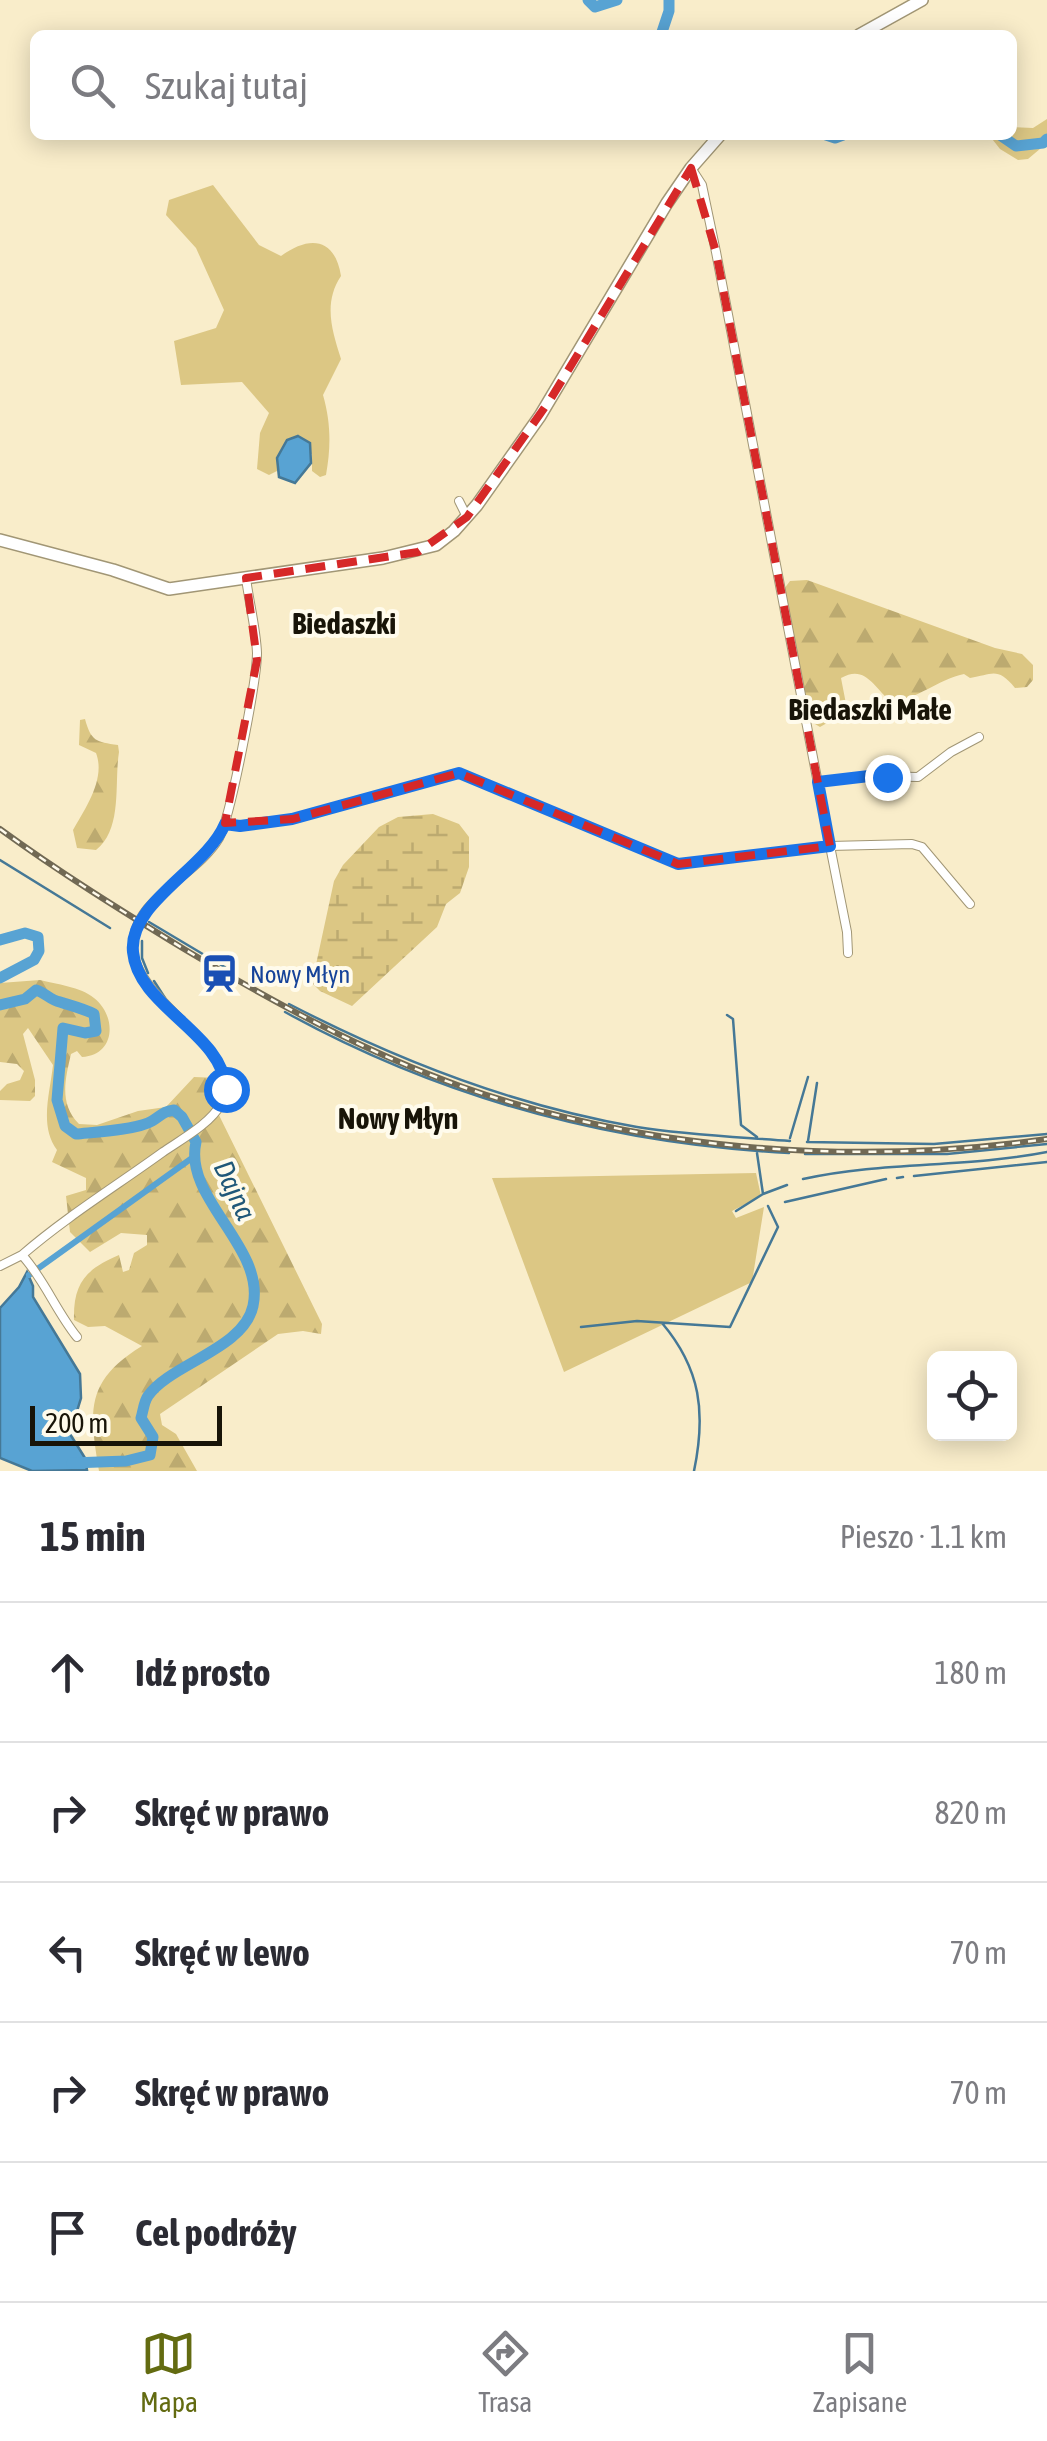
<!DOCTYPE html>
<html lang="pl">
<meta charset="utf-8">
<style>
:root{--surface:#fff;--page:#f7f7f7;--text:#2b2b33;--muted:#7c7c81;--line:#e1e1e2;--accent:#636b11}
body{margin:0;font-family:"Asap Condensed",sans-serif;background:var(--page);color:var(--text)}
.controls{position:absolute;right:30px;bottom:30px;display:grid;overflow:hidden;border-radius:15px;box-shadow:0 5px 25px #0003}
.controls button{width:90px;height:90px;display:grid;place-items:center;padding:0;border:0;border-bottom:2px solid var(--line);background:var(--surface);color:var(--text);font:50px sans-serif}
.scale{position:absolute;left:30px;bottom:25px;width:192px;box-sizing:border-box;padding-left:10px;border:5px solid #181408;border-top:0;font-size:28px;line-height:35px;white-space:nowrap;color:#181408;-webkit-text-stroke:8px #fffbec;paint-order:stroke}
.stop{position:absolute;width:30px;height:30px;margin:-22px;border:8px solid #1a73e8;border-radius:50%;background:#fff}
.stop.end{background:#1a73e8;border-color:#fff;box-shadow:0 2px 10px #0008}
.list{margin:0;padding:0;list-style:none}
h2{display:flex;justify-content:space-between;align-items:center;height:130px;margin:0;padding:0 40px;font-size:42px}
h2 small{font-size:32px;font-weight:400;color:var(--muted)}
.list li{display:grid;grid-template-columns:65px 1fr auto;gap:30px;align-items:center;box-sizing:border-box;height:140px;padding:0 40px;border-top:2px solid var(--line)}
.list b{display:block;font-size:38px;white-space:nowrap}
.list em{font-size:32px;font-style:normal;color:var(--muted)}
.icon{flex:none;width:55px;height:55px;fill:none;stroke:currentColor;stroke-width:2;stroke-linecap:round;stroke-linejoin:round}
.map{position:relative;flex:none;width:1047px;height:1471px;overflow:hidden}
.search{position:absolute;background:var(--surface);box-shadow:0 5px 25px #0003;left:30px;right:30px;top:30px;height:110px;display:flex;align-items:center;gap:25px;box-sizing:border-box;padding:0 35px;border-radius:15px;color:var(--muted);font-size:38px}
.sheet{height:830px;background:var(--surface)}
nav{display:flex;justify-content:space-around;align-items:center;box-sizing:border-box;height:140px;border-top:2px solid var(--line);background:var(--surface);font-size:28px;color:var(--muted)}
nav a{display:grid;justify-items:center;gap:5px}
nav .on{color:var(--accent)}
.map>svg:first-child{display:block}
.green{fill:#dcc784}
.forest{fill:url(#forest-firs)}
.wetland{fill:url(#wetland-marsh)}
.water{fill:#58a3d3;stroke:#457896;stroke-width:2.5}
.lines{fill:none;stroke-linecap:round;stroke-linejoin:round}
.stream{stroke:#457896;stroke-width:2.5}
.canal{stroke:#58a3d3;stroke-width:6}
.river{stroke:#58a3d3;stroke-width:11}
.street-casing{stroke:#a19675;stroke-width:10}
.secondary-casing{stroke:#a19675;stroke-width:14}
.street{stroke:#fff;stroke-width:8}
.secondary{stroke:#fff;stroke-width:11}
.rail-casing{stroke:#716954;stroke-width:6}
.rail{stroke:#fffbec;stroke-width:2.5;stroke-dasharray:8;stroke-linecap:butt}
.route{stroke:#1a73e8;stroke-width:12}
.marked{fill:none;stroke:#d62828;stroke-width:8;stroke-dasharray:20 12;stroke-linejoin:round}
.labels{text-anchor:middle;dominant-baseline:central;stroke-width:8;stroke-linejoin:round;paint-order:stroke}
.transit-label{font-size:25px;fill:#164399;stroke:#fffbec;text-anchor:start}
.water-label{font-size:28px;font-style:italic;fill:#205879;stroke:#fffbec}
.quarter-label{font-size:30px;font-weight:bold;fill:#181408;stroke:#fffbec}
</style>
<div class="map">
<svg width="1047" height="1471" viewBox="0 0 1047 1471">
<defs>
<pattern id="forest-firs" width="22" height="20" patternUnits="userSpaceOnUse" patternTransform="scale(2.5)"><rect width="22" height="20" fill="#dcc784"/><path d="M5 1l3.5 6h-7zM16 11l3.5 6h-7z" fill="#bcaa70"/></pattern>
<pattern id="wetland-marsh" width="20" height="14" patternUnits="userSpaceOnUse" patternTransform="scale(2.5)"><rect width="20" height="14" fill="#dcc784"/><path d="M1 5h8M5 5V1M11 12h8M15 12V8" fill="none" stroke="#bcaa70"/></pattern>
</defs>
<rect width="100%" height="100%" fill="#f9edca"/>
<!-- green -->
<path class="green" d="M1047,119V143L1028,159L1018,160L1000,149L989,135H1012V127L1033,128Z
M213,185L259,245L281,256C310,235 335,238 341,276C323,303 332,330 341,359L323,395C331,423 331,447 326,475L320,477L312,471V454L277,458V471L269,475L257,469L260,433L269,413L242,382L181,385L174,341L216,328L224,310L196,248L166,215L169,200Z
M756,1173L761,1196L732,1211L736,1218L764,1207L752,1282L564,1372L492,1178Z"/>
<!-- forest -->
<path class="forest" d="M807,580L995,648L1022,654L1033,665V680L1027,687L1015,688C997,666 992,675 970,678L964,674C937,680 918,699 891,702C874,687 865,664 841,678L847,709L833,712L827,723L820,727L810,721L784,589L790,581Z
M85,719C91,741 96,742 118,745L119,752C114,783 123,829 96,850L77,848L73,830C85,809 106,779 96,753L79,745L80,720Z
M40,980C56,984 81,987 94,998C117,1016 116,1055 82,1057L77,1051L71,1054C65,1080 59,1104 79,1124L97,1125L138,1111L166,1107L194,1077L219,1078L221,1087L214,1105L322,1324L321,1334L303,1331L278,1334L160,1414L162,1425L176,1434L197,1471H99C89,1411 85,1381 142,1346L105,1326L88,1327L74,1320C73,1283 86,1269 119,1255L123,1272L129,1270L134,1253L147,1245V1235L121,1233L90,1252L70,1232L66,1196L86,1190V1178L52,1162L57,1150C39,1126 50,1093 53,1065L28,1028L23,1034L35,1080V1096L30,1101L0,1100V1091L7,1084L20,1080L24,1071L17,1064L0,1062V983Z"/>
<!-- wetland -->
<path class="wetland" d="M433,814L459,824L469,837V867L460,893L446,904L437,927L352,1006L320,991L312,983L334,881L343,865L379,827L398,817Z"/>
<!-- water -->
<path class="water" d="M298,436L310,443L311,463L295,483L279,477L277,458L287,440Z
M27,1272L33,1286V1297L80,1374L81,1398L70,1434L85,1458L87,1470L32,1471L0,1458V1308L19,1287Z"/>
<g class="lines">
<!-- stream -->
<path class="stream" d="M0,860L110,928
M149,922L233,972
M142,941V958L148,973
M154,981L165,998
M289,1004C399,1061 514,1106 637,1127C687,1135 739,1137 790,1141
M285,1012C441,1098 612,1144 789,1153
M727,1015L733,1019L741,1125L757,1137
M790,1138L808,1077
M808,1141L817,1083
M807,1142L934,1144L1047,1134
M757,1153L763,1194
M805,1154H947L1047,1144
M914,1176L1047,1162
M897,1178L903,1177
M803,1179C883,1161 966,1168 1047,1152
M785,1202L886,1179
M736,1211L763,1194L787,1185
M662,1323C701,1369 706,1413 694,1471
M581,1327L637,1321L730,1327L778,1227L768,1206"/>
<!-- canal -->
<path class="canal" d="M29,1275L192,1158"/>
<!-- river -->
<path class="river" d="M588,0L595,7L617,0
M661,35L669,11V0
M826,135L835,138L843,135
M1000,135L1016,146L1043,143L1047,139
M0,940L25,933L38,937L39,951L34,960L0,978
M0,1005L25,999L36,990C46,993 50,1000 60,1002C72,1006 82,1008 94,1014L96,1031L85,1033L63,1028L57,1100L65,1126L76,1134C95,1132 137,1130 152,1121C162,1115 162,1112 174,1110L182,1117L196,1142C183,1199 266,1247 253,1306C244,1349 170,1364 148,1396C144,1401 143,1412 141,1418L153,1437L150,1455L126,1461L72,1463"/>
<defs>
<path id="street" d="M459,501L467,517
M818,782L869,776L918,777L951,752L979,737
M225,823L240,826L293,819L459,773L678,864L830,846L716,252L702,185L691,168
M848,953L847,932L830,846L912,844L922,847L970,904
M22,1255C44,1279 56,1311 77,1337
M0,1266L22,1255C66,1217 116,1186 163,1152C182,1139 210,1124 221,1104C250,1052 134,1003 133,948C131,899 197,876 219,838C231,816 257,679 257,653C256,628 249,602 246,578"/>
<path id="secondary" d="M859,35L922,0
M0,540L113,570L169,589L383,558L436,545L454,531L477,505L540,416L667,203L691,168L720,135"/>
</defs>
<!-- street casing -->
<use href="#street" class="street-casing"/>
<!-- secondary casing -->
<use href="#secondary" class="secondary-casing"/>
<!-- street -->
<use href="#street" class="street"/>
<!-- secondary -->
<use href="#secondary" class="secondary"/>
<defs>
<path id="rail" d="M0,829C59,872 122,911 184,949C273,1002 364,1052 463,1087C646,1151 855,1166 1047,1139"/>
</defs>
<!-- rail casing -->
<use href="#rail" class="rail-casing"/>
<!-- rail -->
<use href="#rail" class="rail"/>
</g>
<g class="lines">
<!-- route -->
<path class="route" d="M226,1089C223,1033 138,1007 133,952C128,903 206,869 225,824L240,826L292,819L459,773L678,864L830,846L818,782L869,776L887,777"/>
</g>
<!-- marked area -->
<path class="marked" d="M691,168L716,252L830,846L678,864L459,773L293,819L225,823L257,660L246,578L418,552L467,517L550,400Z"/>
<!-- icons -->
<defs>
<symbol id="station-bare" viewBox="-9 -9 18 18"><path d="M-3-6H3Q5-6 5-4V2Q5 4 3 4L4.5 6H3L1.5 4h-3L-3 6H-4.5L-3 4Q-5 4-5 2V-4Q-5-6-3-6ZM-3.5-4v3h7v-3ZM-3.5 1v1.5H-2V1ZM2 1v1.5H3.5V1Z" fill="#1a4fb4" stroke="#fffbec" stroke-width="2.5" paint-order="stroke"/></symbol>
</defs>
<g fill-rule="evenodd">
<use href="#station-bare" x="192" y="946" width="55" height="55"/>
</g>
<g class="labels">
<!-- transit labels -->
<g class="transit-label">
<text x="250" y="974">Nowy Młyn</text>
</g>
<!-- water labels -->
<g class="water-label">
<text transform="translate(235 1190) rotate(65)">Dajna</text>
</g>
<!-- quarter labels -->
<g class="quarter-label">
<text x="344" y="623">Biedaszki</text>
<text x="870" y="709">Biedaszki Małe</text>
<text x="398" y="1118">Nowy Młyn</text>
</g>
</g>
</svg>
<div class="controls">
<button><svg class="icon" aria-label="locate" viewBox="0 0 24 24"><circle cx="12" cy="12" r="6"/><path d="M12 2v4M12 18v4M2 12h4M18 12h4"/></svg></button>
</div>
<div class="scale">200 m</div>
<div class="stop" style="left:226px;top:1089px"></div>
<div class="stop end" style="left:887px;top:777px"></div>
<div class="search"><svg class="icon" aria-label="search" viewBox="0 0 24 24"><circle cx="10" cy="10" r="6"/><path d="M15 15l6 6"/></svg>Szukaj tutaj</div>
</div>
<section class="sheet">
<h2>15 min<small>Pieszo · 1.1 km</small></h2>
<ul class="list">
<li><svg class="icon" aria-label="ahead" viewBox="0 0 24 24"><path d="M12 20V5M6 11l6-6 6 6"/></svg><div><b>Idź prosto</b></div><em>180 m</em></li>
<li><svg class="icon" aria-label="right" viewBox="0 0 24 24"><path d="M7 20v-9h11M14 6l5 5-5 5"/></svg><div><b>Skręć w prawo</b></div><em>820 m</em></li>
<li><svg class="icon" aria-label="left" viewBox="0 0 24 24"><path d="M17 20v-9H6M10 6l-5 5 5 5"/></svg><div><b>Skręć w lewo</b></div><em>70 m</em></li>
<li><svg class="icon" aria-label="right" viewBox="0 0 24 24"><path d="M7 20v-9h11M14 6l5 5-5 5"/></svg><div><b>Skręć w prawo</b></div><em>70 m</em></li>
<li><svg class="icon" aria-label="arrive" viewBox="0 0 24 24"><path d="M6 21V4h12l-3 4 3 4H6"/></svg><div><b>Cel podróży</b></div></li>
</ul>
</section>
<nav>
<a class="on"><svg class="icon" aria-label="map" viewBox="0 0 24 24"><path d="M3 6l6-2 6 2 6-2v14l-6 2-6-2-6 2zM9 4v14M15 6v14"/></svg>Mapa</a>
<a><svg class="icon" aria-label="directions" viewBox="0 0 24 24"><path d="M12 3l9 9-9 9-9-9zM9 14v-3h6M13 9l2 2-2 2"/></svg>Trasa</a>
<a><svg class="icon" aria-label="saved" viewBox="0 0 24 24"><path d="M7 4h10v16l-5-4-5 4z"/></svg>Zapisane</a>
</nav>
